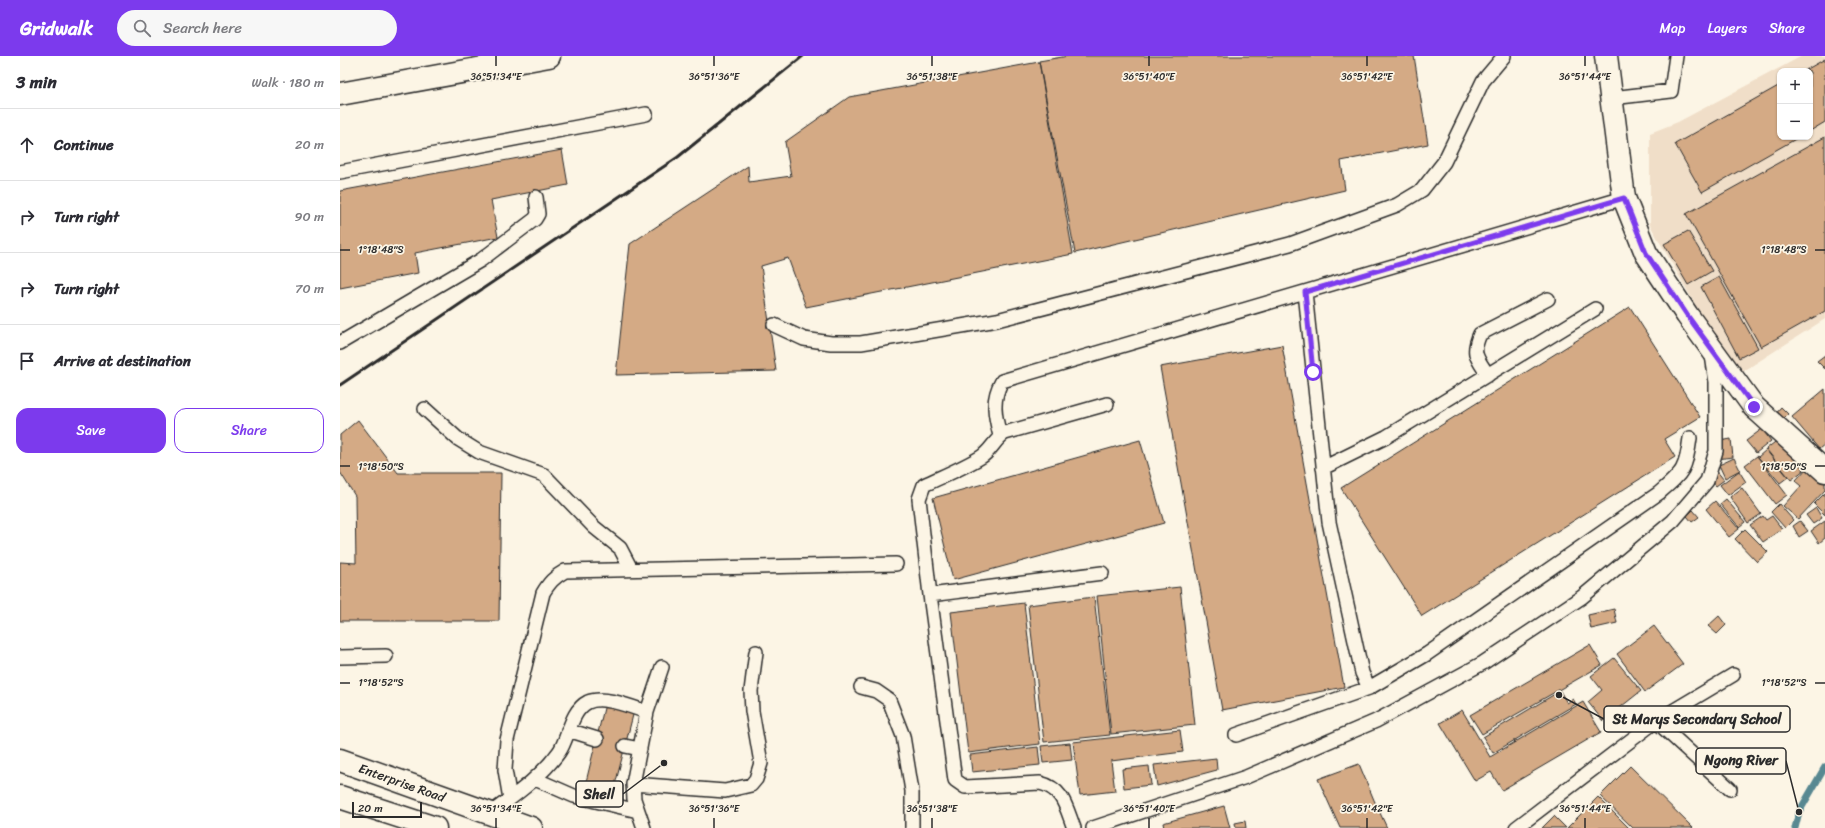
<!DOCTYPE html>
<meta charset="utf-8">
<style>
:root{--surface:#fff;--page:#f7f7f7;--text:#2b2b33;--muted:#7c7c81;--line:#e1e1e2;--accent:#7c3aed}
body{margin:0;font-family:Sriracha,sans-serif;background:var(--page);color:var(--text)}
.controls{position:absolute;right:12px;top:12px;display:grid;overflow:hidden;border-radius:8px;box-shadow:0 1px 3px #0004}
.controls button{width:36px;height:36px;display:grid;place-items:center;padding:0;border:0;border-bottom:1px solid var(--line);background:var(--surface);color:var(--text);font:20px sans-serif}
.scale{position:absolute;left:12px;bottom:10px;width:70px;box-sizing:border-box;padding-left:4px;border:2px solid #2b2b2b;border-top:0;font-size:11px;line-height:14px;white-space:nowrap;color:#2b2b2b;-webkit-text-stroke:3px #fcf5e5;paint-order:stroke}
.stop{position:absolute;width:12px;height:12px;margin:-9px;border:3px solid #7c3aed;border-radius:50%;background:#fff}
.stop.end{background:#7c3aed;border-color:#fff;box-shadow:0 1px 4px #0008}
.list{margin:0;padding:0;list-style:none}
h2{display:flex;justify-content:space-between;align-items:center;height:52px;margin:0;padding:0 16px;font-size:17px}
h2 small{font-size:13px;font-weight:400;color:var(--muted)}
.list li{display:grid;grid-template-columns:26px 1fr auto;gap:12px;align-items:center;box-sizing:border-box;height:72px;padding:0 16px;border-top:1px solid var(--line)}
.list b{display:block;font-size:15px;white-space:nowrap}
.list em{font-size:13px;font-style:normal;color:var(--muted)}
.actions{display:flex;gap:8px;padding:12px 16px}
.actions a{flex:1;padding:9px 0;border:1px solid var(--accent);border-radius:12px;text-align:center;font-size:14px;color:var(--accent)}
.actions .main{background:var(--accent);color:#fff}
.icon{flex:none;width:22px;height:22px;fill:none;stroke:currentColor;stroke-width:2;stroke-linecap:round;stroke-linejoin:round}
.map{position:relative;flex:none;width:1485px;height:772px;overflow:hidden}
header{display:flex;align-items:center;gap:24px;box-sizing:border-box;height:56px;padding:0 20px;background:var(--accent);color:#fff}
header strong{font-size:19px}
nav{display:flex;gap:22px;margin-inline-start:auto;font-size:14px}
.search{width:280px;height:36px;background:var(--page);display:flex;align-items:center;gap:10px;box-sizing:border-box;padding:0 14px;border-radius:22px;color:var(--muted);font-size:15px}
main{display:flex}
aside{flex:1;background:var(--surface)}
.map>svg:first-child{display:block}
.built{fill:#f0dec8;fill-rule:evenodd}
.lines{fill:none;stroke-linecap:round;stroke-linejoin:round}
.stream{stroke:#598891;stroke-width:7}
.building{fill:#d4aa85;stroke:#2b2b2b}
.service-casing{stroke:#2b2b2b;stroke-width:16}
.minor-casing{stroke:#2b2b2b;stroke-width:25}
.secondary-casing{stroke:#2b2b2b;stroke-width:25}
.service{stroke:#fcf5e5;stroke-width:13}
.minor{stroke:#fcf5e5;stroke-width:22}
.secondary{stroke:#fcf5e5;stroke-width:22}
.rail{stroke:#2b2b2b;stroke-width:3}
.route{stroke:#7c3aed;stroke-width:5}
.ticks{fill:none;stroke:#2b2b2b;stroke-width:1.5}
.labels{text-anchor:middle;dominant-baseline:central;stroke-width:3.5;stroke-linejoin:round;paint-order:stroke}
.street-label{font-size:13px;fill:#2b2b2b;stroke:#fcf5e5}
.ticks-label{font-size:10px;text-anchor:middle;fill:#2b2b2b;stroke:#fcf5e5;stroke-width:3.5;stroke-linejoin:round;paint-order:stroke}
.leader{fill:none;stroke:#2b2b2b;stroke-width:1.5}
.callout-dot{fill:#2b2b2b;stroke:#fcf5e5;stroke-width:1.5}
.callout{fill:#fcf5e5;stroke:#2b2b2b;stroke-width:1.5}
.callout-label{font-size:14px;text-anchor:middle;font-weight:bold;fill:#2b2b2b}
</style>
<header>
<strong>Gridwalk</strong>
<div class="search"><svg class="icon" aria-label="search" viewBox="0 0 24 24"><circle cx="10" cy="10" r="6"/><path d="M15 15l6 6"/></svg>Search here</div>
<nav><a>Map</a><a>Layers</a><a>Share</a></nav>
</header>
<main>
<aside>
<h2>3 min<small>Walk · 180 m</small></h2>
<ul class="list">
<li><svg class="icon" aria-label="ahead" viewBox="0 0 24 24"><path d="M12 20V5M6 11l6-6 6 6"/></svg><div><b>Continue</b></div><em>20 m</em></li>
<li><svg class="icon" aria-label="right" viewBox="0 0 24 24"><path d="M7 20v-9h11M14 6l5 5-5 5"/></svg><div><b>Turn right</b></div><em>90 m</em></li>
<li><svg class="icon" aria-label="right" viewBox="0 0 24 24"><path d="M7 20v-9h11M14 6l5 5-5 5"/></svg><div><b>Turn right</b></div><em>70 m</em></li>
<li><svg class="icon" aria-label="arrive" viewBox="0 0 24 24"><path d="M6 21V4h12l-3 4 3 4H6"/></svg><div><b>Arrive at destination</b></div></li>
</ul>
<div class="actions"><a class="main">Save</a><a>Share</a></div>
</aside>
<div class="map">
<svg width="1485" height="772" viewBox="0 0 1485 772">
<rect width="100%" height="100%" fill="#fcf5e5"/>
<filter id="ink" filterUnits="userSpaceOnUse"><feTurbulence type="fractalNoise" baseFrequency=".025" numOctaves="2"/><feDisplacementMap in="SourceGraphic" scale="8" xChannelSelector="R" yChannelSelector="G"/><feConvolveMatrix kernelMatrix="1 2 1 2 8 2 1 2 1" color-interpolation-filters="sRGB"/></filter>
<g filter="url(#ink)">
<!-- built -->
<path class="built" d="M1462,0H1485V263L1396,320L1310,169V77L1338,66ZM1440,15H1470V81H1440Z"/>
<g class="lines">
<!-- stream -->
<path class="stream" d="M1455,772L1459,756L1485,711"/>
</g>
<!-- building -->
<path class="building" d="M728,0H1074L1088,88L1001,105L1005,134L735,197L699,5Z
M1485,3V66L1470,75V15H1464Z
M699,6L733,198L466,251L448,202L421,210L436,315L276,319L290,188L408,110L409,126L451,120L445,86L509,41Z
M1440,29V81H1459L1362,136L1335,88Z
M1485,81V255L1421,291L1346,158Z
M222,94L228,129L151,144L158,181L75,197L78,217L0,232V135Z
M1348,175L1372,215L1348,229L1324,188Z
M1379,221L1418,292L1399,302L1361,231Z
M1290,251L1360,361L1324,383L1335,401L1082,560L1001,432Z
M942,289L1004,631L882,654L820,311Z
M1485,299V313L1477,305Z
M1485,333V388L1479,393L1452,361Z
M1441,351L1448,358L1439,367L1432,361Z
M18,364L58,417H161L159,565H0V506L16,507L15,440L0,416V379Z
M1422,373L1431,385L1416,397L1406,385Z
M1391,383L1393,401L1377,403L1375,386Z
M1439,383L1464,414L1451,424L1426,393Z
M800,384L824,467L613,524L593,442Z
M1426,394L1448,421L1440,427L1418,401Z
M1417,400L1447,439L1435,448L1405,409Z
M1394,402L1400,414L1385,422L1379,409Z
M1469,410L1485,424V434L1458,463L1443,450L1461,430L1455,425Z
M1376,414L1384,424L1376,430L1368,420Z
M1399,415L1406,426L1388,439L1380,429Z
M1402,432L1421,458L1408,467L1390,441Z
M1485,437V459L1474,448Z
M1386,443L1405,466L1399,471L1380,448Z
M1375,445L1399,473L1389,481L1366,453Z
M1439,448L1453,464L1445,472L1431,456Z
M1476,452L1482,462L1473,468L1466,459Z
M1353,454L1359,461L1352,466L1347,460Z
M1423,460L1426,464L1432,460L1442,473L1423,486L1410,469Z
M1460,465L1468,475L1459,481L1453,470Z
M1485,465V482L1479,487L1471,475Z
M1405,473L1428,496L1417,506L1395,483Z
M840,531L855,669L771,678L757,540Z
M754,541L770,679L704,686L688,549Z
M684,547L700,688L628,697L611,556Z
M1274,553L1277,567L1251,573L1248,559Z
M1379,560L1386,569L1377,578L1368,570Z
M1314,570L1343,608L1305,636L1277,598Z
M1250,589L1262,609L1142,678L1130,659Z
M1274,602L1301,635L1263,665L1248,646L1262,634L1251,620Z
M1220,635L1227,647L1233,643L1236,648L1153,697L1143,681Z
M1243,646L1261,676L1162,734L1151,716L1135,725L1100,667L1122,654L1150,701Z
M265,648L294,655L273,737L245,730Z
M840,674L843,696L771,705L775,735L740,739L733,686Z
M730,687L732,704L703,707L701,690Z
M698,691L700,709L632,716L630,699Z
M876,702L877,714L817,730L814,709Z
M1019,708L1034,744L1047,772H1000L978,723Z
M809,710L811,729L784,732L782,713Z
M1290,710L1353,772H1293L1260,740Z
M1258,741L1289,772H1227Z
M884,750L890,772H824L823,767Z
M1214,760L1226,772H1202Z
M905,765L906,772H896L895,767Z"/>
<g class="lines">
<defs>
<path id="service" d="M1272,42L1331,35L1336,0
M0,116L306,58
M965,236L989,466L1022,617L1029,632
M434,269L464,283L491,287H521L657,264L950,188L1057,149L1082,134L1104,106L1143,25L1164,0
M0,287L141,204L195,163L198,158L196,141
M1148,319C1137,302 1131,298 1140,278L1208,243
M85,353L118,383L139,396L204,419L254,471L280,492L291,513
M660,380C655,360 651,344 662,325L1284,142
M983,412L1046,381L1255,253
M590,539L762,517
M0,601L46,600
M521,631L536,635L549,644L563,680L572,735V772
M1316,665L1390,733
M228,674L257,683
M896,679L1029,632L1087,598L1319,437C1343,416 1346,414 1350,382
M285,690L300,693
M195,723L234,740L298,755
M293,728L385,735L411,729L416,723L421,707L412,655L411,635L416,596
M170,743L165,714L167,684L203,537C209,527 214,521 225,515L556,508
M151,757C175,739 201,721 219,696C229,682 230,655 248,646C263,639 292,651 307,656
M304,772L294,743L293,728L307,656L322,611
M734,772C726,752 724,733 700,727L625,731L615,724L590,539L579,443L584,429C603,420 623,412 641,401C651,395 655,383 665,377L767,348
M753,772L906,721L1036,665L1143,607L1242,541L1333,465L1367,425L1376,395V326L1372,299
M1176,772L1316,665L1393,619"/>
<path id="minor" d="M1266,0L1284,142L1306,197L1347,259L1414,351L1485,415
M0,38L209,0"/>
<g id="secondary">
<path id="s1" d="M0,704L191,772"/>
<path d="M0,741L95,772"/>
</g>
</defs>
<!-- service casing -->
<use href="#service" class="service-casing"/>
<!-- minor casing -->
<use href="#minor" class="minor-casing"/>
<!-- secondary casing -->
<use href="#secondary" class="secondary-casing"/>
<!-- service -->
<use href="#service" class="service"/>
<!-- minor -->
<use href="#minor" class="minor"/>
<!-- secondary -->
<use href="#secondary" class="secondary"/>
<!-- rail -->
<path class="rail" d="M0,329L338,101L463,0"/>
</g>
</g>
<g class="lines" filter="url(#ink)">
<!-- route -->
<path class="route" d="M973,316L965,236L1284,142L1306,197L1347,259L1414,351"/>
</g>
<!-- ticks -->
<path class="ticks" d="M156,0V10M374,0V10M592,0V10M809,0V10M1027,0V10M1245,0V10M0,194H10M1475,194H1485M0,410H10M1475,410H1485M0,627H10M1475,627H1485M156,762V772M374,762V772M592,762V772M809,762V772M1027,762V772M1245,762V772"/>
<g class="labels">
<!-- street labels -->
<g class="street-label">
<text stroke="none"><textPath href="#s1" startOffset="66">Enterprise Road</textPath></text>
</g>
</g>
<g class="ticks-label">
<text x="156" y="24">36°51'34"E</text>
<text x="374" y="24">36°51'36"E</text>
<text x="592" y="24">36°51'38"E</text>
<text x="809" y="24">36°51'40"E</text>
<text x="1027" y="24">36°51'42"E</text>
<text x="1245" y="24">36°51'44"E</text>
<text x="41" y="197">1°18'48"S</text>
<text x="1444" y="197">1°18'48"S</text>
<text x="41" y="414">1°18'50"S</text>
<text x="1444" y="414">1°18'50"S</text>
<text x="41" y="630">1°18'52"S</text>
<text x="1444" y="630">1°18'52"S</text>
<text x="156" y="756">36°51'34"E</text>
<text x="374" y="756">36°51'36"E</text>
<text x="592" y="756">36°51'38"E</text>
<text x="809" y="756">36°51'40"E</text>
<text x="1027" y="756">36°51'42"E</text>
<text x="1245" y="756">36°51'44"E</text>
</g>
<!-- callouts -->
<path class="leader" d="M1219 639L1264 663M1459 756L1446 705M324 707L283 738"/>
<g class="callout-dot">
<circle cx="1219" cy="639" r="4"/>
<circle cx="1459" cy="756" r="4"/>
<circle cx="324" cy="707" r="4"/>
</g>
<g class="callout">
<rect x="1264" y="650" width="186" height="26" rx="4"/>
<rect x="1356" y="692" width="90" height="26" rx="4"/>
<rect x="236" y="725" width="47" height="26" rx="4"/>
</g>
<g class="callout-label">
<text x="1357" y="668">St Marys Secondary School</text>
<text x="1401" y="709">Ngong River</text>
<text x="259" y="743">Shell</text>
</g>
</svg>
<div class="controls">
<button>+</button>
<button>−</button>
</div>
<div class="scale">20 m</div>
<div class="stop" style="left:973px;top:316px"></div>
<div class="stop end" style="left:1414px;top:351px"></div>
</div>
</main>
